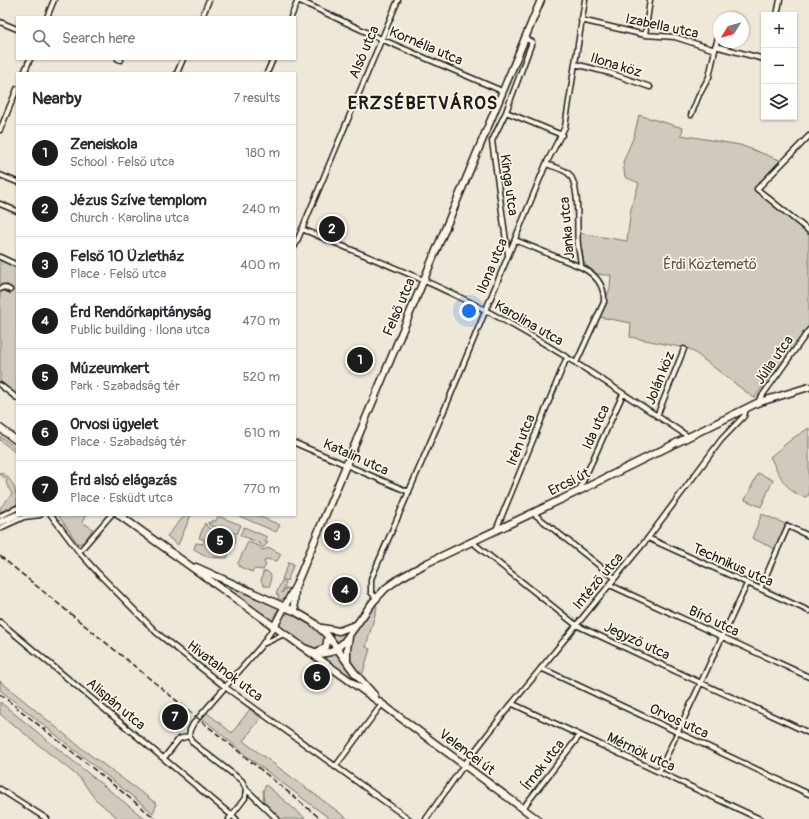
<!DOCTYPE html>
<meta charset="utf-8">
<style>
:root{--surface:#fff;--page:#f2f2f3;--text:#2b2b33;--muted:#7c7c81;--line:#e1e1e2;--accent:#1c1c1c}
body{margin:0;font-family:Pangolin,sans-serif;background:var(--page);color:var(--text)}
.controls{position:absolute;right:12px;top:12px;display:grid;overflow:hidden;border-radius:0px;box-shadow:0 1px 3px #0004}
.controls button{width:36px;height:36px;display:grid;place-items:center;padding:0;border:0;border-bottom:1px solid var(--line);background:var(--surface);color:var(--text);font:20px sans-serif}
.compass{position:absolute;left:713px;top:12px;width:36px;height:36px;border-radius:50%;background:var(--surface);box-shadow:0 1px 3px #0004;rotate:233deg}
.you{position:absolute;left:469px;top:311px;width:14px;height:14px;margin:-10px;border:3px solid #fff;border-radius:50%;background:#1a73e8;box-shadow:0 0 0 6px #1a73e833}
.badge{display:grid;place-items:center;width:26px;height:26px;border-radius:50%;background:var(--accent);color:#fff;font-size:13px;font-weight:700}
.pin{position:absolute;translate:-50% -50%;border:2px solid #fff;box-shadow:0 1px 4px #0006}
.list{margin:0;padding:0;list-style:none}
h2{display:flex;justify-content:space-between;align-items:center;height:52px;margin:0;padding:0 16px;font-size:17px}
h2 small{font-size:13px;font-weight:400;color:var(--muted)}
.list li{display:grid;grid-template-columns:26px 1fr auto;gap:12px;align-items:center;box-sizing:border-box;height:56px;padding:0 16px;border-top:1px solid var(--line)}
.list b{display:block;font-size:15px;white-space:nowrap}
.list p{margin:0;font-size:13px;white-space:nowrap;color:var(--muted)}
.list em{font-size:13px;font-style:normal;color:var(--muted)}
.icon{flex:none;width:22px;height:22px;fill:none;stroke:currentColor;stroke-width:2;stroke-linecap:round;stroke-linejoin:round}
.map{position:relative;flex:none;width:809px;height:819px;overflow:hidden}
.search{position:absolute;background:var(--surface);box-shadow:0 1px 3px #0004;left:16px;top:16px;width:280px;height:44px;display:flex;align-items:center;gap:10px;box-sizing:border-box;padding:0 14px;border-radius:0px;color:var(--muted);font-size:15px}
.panel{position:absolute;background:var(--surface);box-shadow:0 1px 3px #0004;left:16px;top:72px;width:280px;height:444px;border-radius:0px}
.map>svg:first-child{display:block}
.green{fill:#cfcabd;stroke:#76736c}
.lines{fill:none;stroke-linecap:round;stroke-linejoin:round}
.street-casing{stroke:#1c1c1c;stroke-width:7}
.secondary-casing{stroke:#1c1c1c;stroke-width:9}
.street{stroke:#fcf5e5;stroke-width:4}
.secondary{stroke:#fcf5e5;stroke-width:6}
.rail{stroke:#1c1c1c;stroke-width:1.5;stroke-dasharray:6 3;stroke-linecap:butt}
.labels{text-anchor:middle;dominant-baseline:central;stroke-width:3.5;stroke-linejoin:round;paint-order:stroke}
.street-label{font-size:14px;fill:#1c1c1c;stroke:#fcf5e5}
.park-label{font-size:14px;fill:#52504c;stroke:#fcf5e5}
.district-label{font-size:18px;font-weight:bold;letter-spacing:1px;fill:#1c1c1c;stroke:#fcf5e5}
</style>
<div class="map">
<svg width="809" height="819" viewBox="0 0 809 819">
<rect width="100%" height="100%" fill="#eee8d9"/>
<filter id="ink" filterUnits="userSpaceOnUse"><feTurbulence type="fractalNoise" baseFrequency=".025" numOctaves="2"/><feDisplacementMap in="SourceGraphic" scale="8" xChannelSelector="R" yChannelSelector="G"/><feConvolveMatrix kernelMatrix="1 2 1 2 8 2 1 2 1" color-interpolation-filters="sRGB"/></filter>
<g filter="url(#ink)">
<!-- green -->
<path class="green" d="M639,115L683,128L681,135L740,145L780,160L755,189L809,233V327L754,398L690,349L630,337L631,323L599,317L610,288L611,275C607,275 602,275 598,274C581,270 579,247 578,233L627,241L631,209L639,183L625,177L623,162L634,136Z
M0,257L17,265V398L0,385Z
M809,428V495L805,497C785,492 779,473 770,457L793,438Z
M0,436L17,449V454L0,440Z
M0,472C13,478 17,491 17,505L0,512V508L12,494L6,483L7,480L0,474Z
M758,473L773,480L761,507L745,500Z
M762,514L788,525L777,550L752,538Z
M58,515H86L82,522L93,529L84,542L78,544Z
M185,515H191L178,545L167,536Z
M237,515H256L280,525L276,532Z
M218,516L241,525L237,534L209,525L208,522L211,523L212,520L216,521Z
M205,523L208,528L223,530L236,536L235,543L227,558L208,557L194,549L196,543L203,544L205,540L199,538Z
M244,527L267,537L265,542L268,543L263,548L259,543L240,535Z
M248,542L259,546L262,550L270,548L281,554L277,561L266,559L264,562L266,565L263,570L255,569L252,572L240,567L238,563Z
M289,562L294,564L287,581L282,579Z
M267,571L271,575L270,586H264L261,581L263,572Z
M205,574L280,608L276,612L272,623Z
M282,580L286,583L282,593L285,589L292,588L288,596L277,602L279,596L276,594Z
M375,603L377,607L366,647L370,649L361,679L348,659L352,634Z
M292,613L311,624L324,636V645L315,649C303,643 283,636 279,622L283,615Z
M346,633L338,644L330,635Z
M336,651L363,687L319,657Z
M0,681L85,751L157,804L153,813L0,690Z
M0,702L145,819H119L95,799L80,778L0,714Z
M250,709L261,718L243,741L348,819H330L248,757L201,717L206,712L232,733Z
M266,785L306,819H279L264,804L263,791Z"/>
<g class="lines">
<defs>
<path id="street" d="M298,0L381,39L502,91
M777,15L780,0
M47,17L54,0
M202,17L209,0
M291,17L298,0
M581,20L645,35L675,37L715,50
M0,22L17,29
M645,35L650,0
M715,46L764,59
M118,59L121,60
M575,64L610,73L650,87
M24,73L30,59
M177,73L183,59
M267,73L273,59
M506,112L562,135
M691,115L699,95L709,77L719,32
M0,130L17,89
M809,136L757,189L809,231
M546,164C554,167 564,169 569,174C581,187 576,228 578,245C579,253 581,260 581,267C595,274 605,285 604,302L576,363
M0,175L17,182
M0,204L17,211
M302,229C363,255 426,279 485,310C556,348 623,393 689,437
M515,240L581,267
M295,246L398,0
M508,255L492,141L506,112L532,42L524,38
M0,257L17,265
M0,289L4,287L10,290
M0,385L17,398
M757,403L809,330
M657,416L684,349
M295,443L409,492
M579,490L623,394
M533,513L615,578
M51,515L79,552L98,573L157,633L225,687L409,819
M0,516L17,508
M0,528L24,517L40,515
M496,530L567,357
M648,538L809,611
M472,542L576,625L809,733
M79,552L111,515
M610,585L809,677
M760,589L788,526L809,536
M377,599L371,592V579L449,399L546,164L565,127L585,0
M0,622L236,819
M265,643L284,634
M541,668L809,794
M513,704L760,819
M189,736L190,730L193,724L261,646L274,627
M189,736L193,743L242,781L246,789L277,819
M164,758L179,739L189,736
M335,767L382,704
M659,772L747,584
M0,789L47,819
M523,808L580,735
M229,819L245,798L246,789
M426,819L464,765L505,712L648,538L721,440L744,416L746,409"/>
<path id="secondary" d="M0,428L17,441
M119,515L382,704L537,819
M0,522L17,515
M196,567L296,612L313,622L328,636L354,672L375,696
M295,589L294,605L296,612
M274,627L296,585L541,0
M322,628L339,631L355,625
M304,648L320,654L331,652L337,648L344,642L373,602L386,588L400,578L427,563L579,491L757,403L809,387
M317,652L326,647L328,636
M347,661V649L349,637"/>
</defs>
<!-- street casing -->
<use href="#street" class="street-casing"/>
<!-- secondary casing -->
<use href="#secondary" class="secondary-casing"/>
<!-- street -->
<use href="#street" class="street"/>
<!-- secondary -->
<use href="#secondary" class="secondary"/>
<!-- rail -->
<path class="rail" d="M0,556L321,819
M0,694L156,819"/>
</g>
</g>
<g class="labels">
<!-- street labels -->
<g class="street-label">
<text transform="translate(662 26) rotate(12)">Izabella utca</text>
<text transform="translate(426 46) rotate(23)">Kornélia utca</text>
<text transform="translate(364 52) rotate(-67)">Alsó utca</text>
<text transform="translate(616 65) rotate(17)">Ilona köz</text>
<text transform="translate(509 185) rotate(82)">Kinga utca</text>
<text transform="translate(567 228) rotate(-95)">Janka utca</text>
<text transform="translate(492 266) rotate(-67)">Ilona utca</text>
<text transform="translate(399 307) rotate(-67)">Felső utca</text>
<text transform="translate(529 323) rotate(30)">Karolina utca</text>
<text transform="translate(774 360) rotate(-55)">Júlia utca</text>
<text transform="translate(660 378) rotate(-68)">Jolán köz</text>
<text transform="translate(596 427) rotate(-66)">Ida utca</text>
<text transform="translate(521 440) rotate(-68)">Irén utca</text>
<text transform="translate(356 457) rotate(24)">Katalin utca</text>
<text transform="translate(569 482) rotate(-26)">Ercsi út</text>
<text transform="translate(733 565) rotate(24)">Technikus utca</text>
<text transform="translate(598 581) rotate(-50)">Intéző utca</text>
<text transform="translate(714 621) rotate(25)">Bíró utca</text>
<text transform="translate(637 641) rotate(25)">Jegyző utca</text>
<text transform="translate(225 671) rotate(37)">Hivatalnok utca</text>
<text transform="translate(116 704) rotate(40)">Alispán utca</text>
<text transform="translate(679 721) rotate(25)">Orvos utca</text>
<text transform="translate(467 752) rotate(37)">Velencei út</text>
<text transform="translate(641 752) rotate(25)">Mérnök utca</text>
<text transform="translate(543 765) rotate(-52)">Írnok utca</text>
</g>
<!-- park labels -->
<g class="park-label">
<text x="710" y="264">Érdi Köztemető</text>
</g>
<!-- district labels -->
<g class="district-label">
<text x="423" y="103">ERZSÉBETVÁROS</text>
</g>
</g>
</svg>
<div class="controls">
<button>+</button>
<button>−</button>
<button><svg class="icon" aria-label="layers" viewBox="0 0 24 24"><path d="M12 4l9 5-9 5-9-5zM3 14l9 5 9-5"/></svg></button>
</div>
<svg class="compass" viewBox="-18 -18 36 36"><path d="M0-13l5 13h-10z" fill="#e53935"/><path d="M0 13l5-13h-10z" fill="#7c7c81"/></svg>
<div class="you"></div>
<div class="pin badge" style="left:360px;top:360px">1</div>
<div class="pin badge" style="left:332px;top:229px">2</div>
<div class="pin badge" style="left:337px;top:536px">3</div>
<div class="pin badge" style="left:345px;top:590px">4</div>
<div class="pin badge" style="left:220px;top:541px">5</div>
<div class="pin badge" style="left:317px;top:677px">6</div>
<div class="pin badge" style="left:175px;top:717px">7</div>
<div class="search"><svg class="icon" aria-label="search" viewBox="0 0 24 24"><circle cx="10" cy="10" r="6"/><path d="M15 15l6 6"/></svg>Search here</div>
<section class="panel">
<h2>Nearby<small>7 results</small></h2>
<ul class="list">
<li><span class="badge">1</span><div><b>Zeneiskola</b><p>School · Felső utca</p></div><em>180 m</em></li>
<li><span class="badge">2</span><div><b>Jézus Szíve templom</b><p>Church · Karolina utca</p></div><em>240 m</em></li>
<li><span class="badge">3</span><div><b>Felső 10 Üzletház</b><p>Place · Felső utca</p></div><em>400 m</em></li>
<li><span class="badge">4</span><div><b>Érd Rendőrkapitányság</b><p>Public building · Ilona utca</p></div><em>470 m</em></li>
<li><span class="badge">5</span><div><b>Múzeumkert</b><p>Park · Szabadság tér</p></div><em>520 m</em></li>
<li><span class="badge">6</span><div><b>Orvosi ügyelet</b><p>Place · Szabadság tér</p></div><em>610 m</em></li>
<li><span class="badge">7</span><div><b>Érd alsó elágazás</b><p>Place · Esküdt utca</p></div><em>770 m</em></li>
</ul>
</section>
</div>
